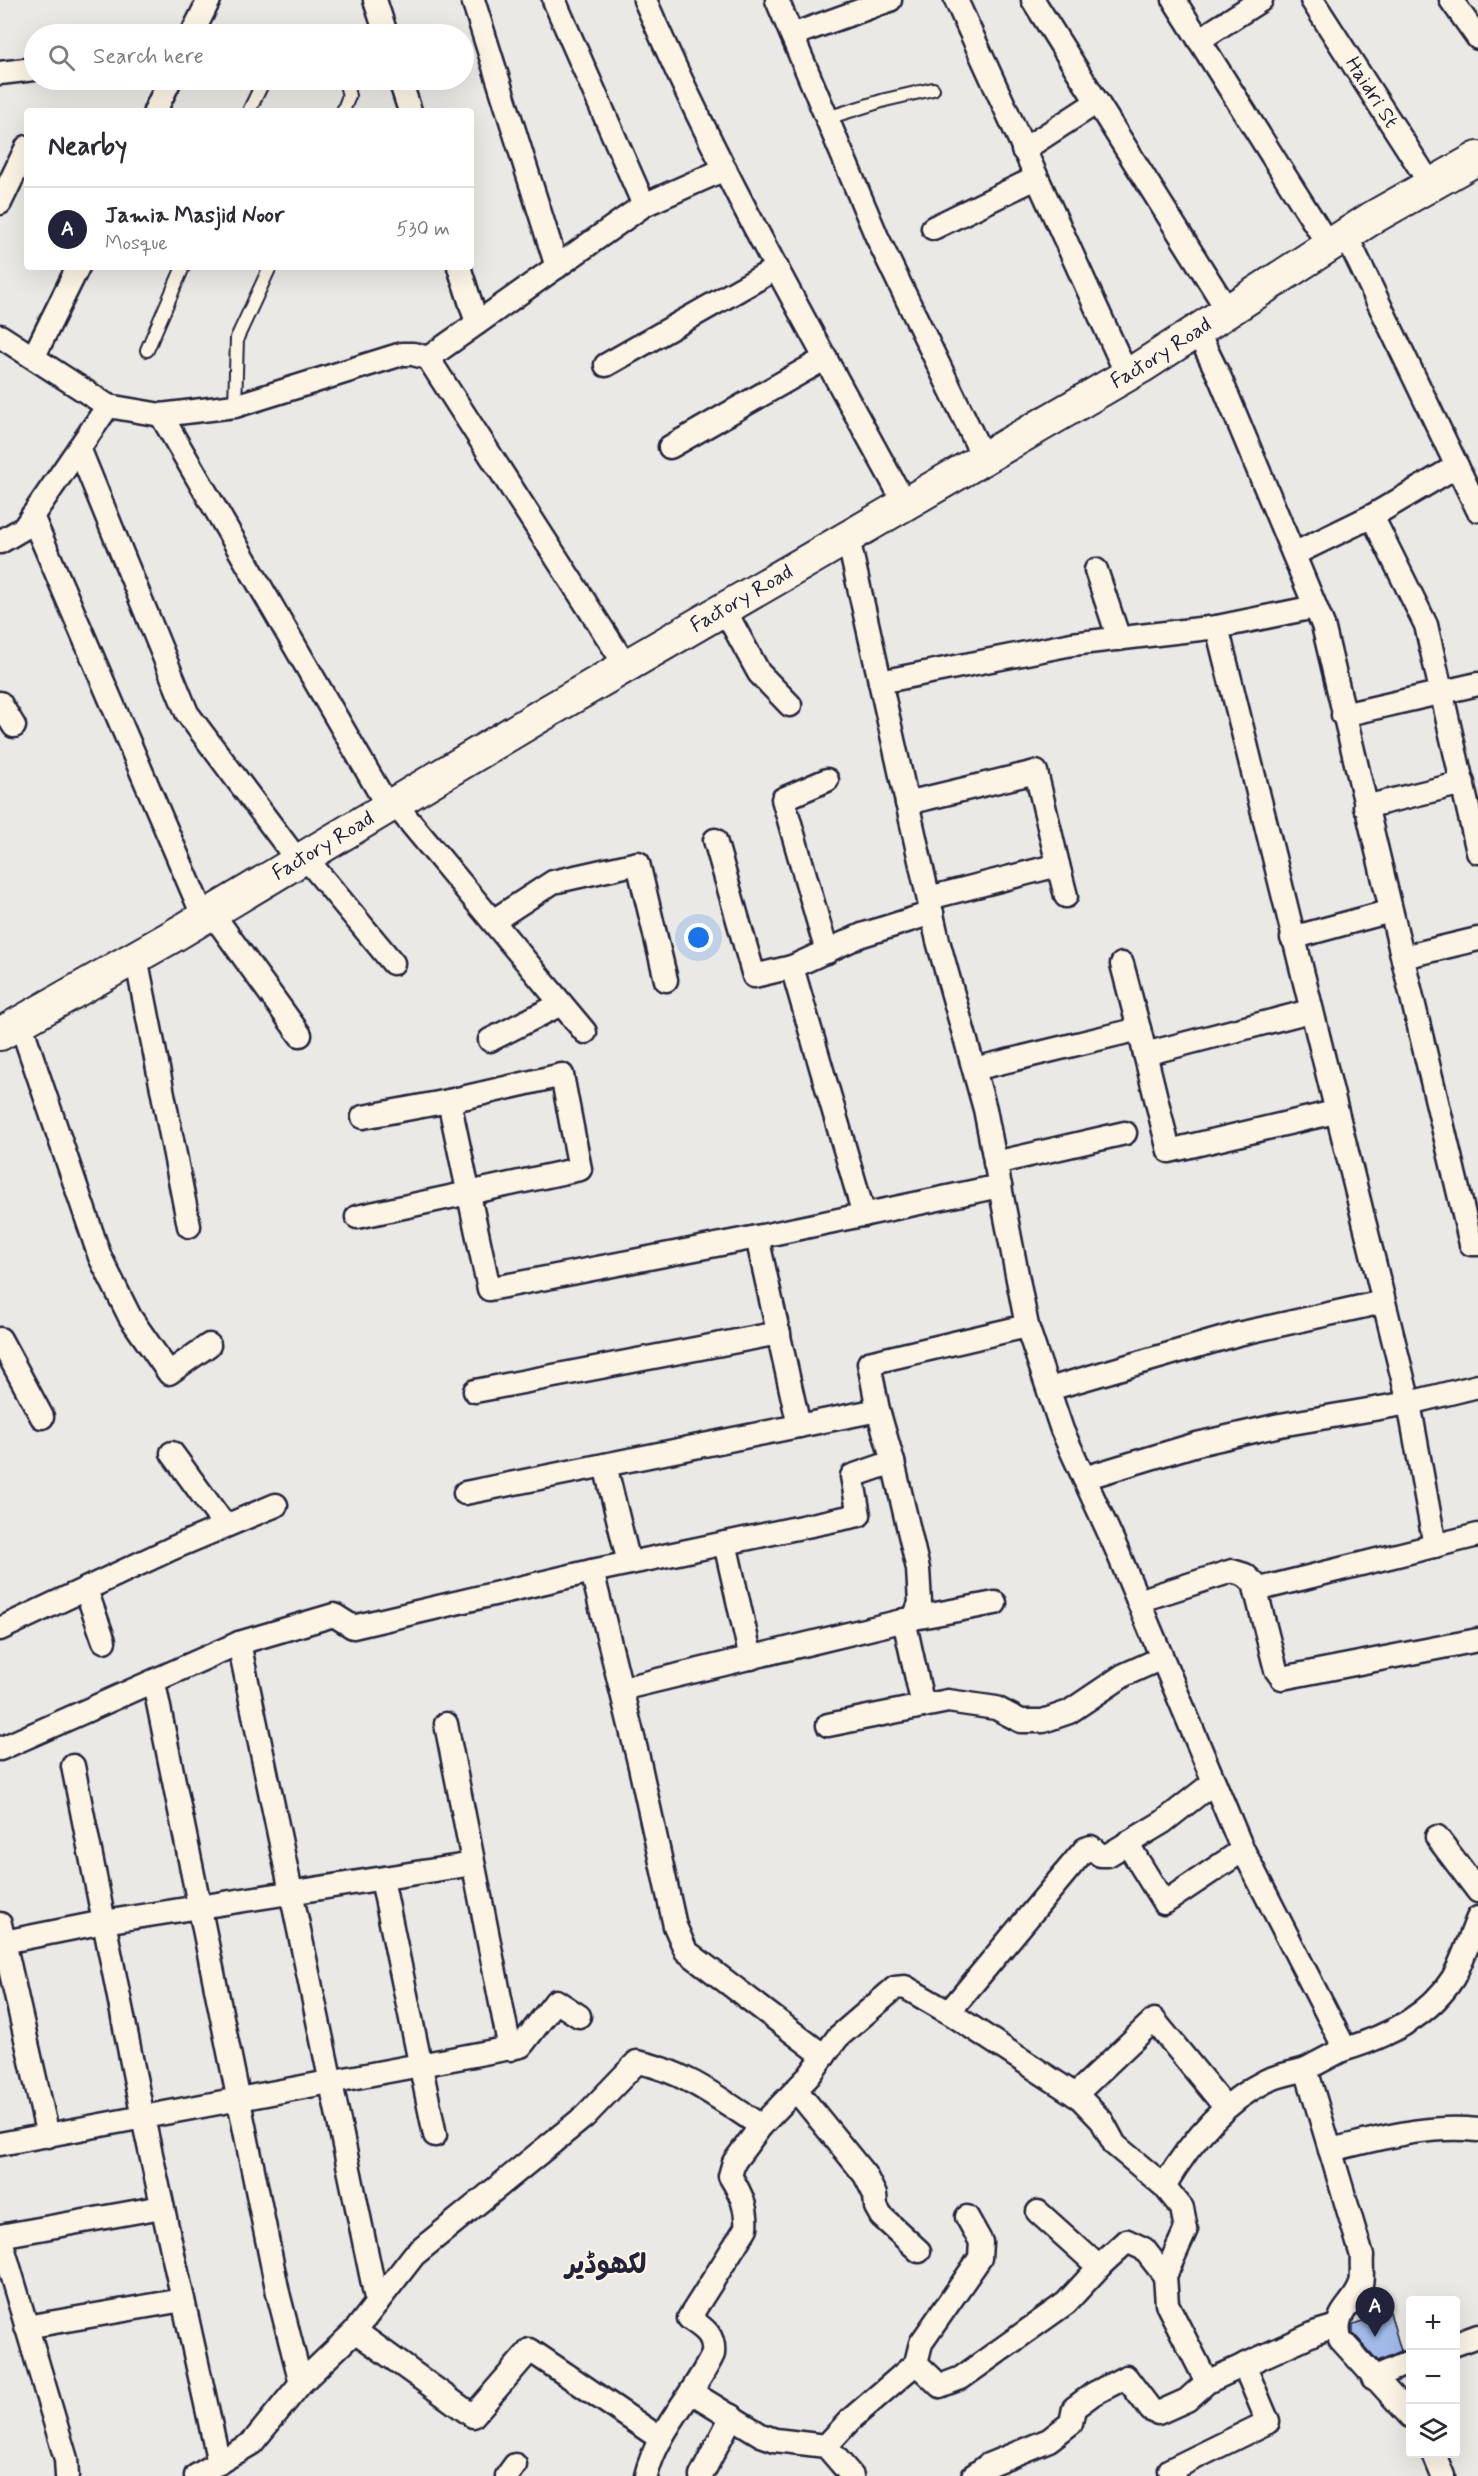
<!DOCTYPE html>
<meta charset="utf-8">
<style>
:root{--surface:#fff;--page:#f2f2f3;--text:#2b2b33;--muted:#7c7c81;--line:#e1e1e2;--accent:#22223b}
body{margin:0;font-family:Mynerve,"Playpen Sans Arabic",sans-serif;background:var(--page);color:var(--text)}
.controls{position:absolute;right:18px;bottom:18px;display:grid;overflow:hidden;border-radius:6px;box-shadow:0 6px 24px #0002}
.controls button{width:54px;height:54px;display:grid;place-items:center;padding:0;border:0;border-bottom:2px solid var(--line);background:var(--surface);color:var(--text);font:30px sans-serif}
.you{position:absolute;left:699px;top:938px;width:21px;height:21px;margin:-15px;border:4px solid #fff;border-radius:50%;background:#1a73e8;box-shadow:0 0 0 9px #1a73e833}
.badge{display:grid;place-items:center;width:39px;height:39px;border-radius:50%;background:var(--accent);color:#fff;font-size:20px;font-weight:700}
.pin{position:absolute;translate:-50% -50px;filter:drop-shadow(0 2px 3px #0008)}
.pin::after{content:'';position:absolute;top:32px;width:21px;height:18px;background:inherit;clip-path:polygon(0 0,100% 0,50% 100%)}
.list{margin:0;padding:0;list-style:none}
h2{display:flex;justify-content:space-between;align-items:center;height:78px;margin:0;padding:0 24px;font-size:26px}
h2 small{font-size:20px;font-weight:400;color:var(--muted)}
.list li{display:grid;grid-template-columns:39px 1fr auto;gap:18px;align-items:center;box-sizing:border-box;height:84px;padding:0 24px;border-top:2px solid var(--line)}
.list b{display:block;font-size:22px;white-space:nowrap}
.list p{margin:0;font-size:20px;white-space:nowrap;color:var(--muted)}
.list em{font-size:20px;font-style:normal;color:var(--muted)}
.icon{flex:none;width:33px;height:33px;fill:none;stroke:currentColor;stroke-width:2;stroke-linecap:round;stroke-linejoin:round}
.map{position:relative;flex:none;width:1478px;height:2476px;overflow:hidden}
.search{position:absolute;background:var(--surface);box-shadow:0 6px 24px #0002;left:24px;top:24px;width:450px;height:66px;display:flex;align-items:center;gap:15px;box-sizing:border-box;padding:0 21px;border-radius:33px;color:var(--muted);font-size:22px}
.panel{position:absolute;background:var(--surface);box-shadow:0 6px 24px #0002;left:24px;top:108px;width:450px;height:162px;border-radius:6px}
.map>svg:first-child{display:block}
.building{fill:#a1bae7;stroke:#22223b;stroke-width:1.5}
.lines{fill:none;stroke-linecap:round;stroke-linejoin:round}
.lane-casing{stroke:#22223b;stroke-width:16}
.street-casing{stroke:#22223b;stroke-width:27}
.secondary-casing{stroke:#22223b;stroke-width:36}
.lane{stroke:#fcf5e5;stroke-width:12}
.street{stroke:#fcf5e5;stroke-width:22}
.secondary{stroke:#fcf5e5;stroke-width:32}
.labels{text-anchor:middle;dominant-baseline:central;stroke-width:4.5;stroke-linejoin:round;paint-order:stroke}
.street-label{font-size:21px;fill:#22223b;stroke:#fcf5e5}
.district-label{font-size:27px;font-weight:bold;fill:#22223b;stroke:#fcf5e5}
</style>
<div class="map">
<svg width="1478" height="2476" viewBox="0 0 1478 2476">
<rect width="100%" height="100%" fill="#eae9e5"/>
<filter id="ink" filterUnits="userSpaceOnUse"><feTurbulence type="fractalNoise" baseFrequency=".0167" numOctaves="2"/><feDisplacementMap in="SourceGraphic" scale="12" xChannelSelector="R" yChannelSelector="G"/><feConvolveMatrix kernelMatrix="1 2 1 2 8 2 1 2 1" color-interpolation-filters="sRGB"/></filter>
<g filter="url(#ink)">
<!-- building -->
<path class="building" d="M1390,2312L1401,2351L1378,2361L1353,2333V2324Z"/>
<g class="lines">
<defs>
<path id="lane" d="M370,34L385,31
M249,111L264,80
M343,111L349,96L345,80
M827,118L885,100L933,89
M147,350L183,267
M235,406L237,338L270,267"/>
<g id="street">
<path d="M375,0L386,34"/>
<path d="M473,0L557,267"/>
<path d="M554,0L644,205"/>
<path d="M645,0C720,174 815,338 905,504"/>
<path d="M777,0L877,237L984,459"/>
<path d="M956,0L1127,375"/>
<path d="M1033,0L1228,311"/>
<path d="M1174,0L1329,246"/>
<path id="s1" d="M1312,0L1431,185"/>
<path d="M1451,0L1478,38"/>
<path d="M192,34L209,0"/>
<path d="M792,35L890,0"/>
<path d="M1199,40L1261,0"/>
<path d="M0,73L34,69"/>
<path d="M400,80L410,111"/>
<path d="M155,111L170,80"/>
<path d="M1023,150L1097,102"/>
<path d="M0,203L27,147"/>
<path d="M933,228L1036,178"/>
<path d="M1346,235L1478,510"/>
<path d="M459,267L477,323"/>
<path d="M1197,331L1220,378L1323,625L1471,1244H1478"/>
<path d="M0,336L108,406L161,415L235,406L402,354H413L428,358L626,666"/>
<path d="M34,356L78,267"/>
<path d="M428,358L644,205L725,169"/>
<path d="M606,365L777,268"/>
<path d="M161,415L388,807"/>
<path d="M670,447L826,358"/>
<path d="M79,448L187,713L298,861"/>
<path d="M1457,466L1372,516L1426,625L1478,852"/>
<path d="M32,516L204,918"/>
<path d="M848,538L938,941L985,1109L1027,1326L1062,1430L1116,1548L1241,1846L1340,2039L1342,2050L1306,2069L1362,2256C1361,2264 1363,2276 1361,2284C1353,2308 1333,2310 1340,2339L1410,2416"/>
<path d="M0,542L24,528L108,406"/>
<path d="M1294,554L1372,516"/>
<path d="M1096,570L1119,639"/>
<path d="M724,609L759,673L790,705"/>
<path d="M1217,627L1315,607"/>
<path d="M880,682L1072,644L1217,627L1409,1403L1478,1386"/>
<path d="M0,703L14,726"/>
<path d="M1343,715L1478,684"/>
<path d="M827,780L783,799L827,952"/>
<path d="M394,803L585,1032"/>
<path d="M907,803L1036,772L1058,865L929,898"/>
<path d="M1365,807L1463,783"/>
<path d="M715,840L754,976L792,967"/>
<path d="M305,857L393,963"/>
<path d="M1058,865L1066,896"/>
<path d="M212,913L300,1035"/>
<path d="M493,921L553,882L638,863L666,980"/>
<path d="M1292,938L1391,911"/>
<path d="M136,957L189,1226"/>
<path d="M1403,957L1478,939"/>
<path d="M20,1022L100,1257L130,1317L169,1373L209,1345"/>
<path d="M1139,1029L1169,1151L1335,1112"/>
<path d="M490,1040L561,1004"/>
<path d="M1145,1054L1310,1011"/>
<path d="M974,1069L1139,1029L1122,964"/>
<path d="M363,1117L449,1101L489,1289L757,1237"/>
<path d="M995,1163L1125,1133"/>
<path d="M864,1215L792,967L862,935L932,913"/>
<path d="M357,1217L580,1169L562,1075L449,1101"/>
<path d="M0,1339L42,1417"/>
<path d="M1049,1389L1238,1334L1383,1302"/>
<path d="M475,1391L779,1333"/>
<path d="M878,1410L869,1363L1027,1326"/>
<path d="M799,1426L757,1237L1000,1186"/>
<path d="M172,1453L225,1526"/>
<path d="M605,1465L629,1563"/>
<path d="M1084,1478L1197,1444L1280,1425L1409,1403L1435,1546"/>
<path d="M465,1493L878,1410L893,1462"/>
<path d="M725,1543L751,1658"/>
<path d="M86,1590L104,1641"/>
<path d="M1256,1590L1478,1535"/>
<path d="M1138,1601L1232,1571L1245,1575L1254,1583L1276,1670L1282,1678L1478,1640"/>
<path d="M914,1618L995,1603"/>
<path d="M904,1620L923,1706"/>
<path d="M0,1629L173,1548L276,1505"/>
<path d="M239,1643L377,2303"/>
<path d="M154,1683L278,2293L301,2383"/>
<path d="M621,1689L914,1618L920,1603L918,1569L893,1462L852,1476L859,1515L592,1571L639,1762L675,1926L686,1951L824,2056"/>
<path d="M446,1724L510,2049"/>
<path d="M828,1725L948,1701L996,1708L1021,1721H1043L1069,1712L1124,1675L1162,1658"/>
<path d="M0,1749L239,1643L334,1615L353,1627L592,1571"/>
<path d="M73,1766L143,2118L219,2463"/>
<path d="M1437,1837L1478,1891"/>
<path d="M1127,1843L1164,1903L1243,1850"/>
<path d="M382,1879L435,2135"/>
<path d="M0,1924L48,2136"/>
<path d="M4,1942L104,1922L473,1864"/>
<path d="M949,2012L1085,1849L1091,1847L1100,1855H1108L1163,1822L1214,1782"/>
<path d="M1342,2050C1384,2038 1429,2016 1453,1978C1463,1960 1470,1937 1478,1918"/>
<path d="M796,2090L865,2175L875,2195L876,2207L881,2216L919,2251"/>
<path d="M1075,2095L1154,2020L1226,2108"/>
<path d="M0,2144L521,2046L556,2001L579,2016"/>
<path d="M1330,2150C1379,2139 1428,2124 1478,2130"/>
<path d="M1164,2186C1189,2144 1221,2103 1266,2081C1278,2075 1293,2073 1306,2069"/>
<path d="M1038,2212L1099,2267"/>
<path d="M0,2236L162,2207"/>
<path d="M0,2237L66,2459L67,2476"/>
<path d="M26,2327L183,2300"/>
<path d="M355,2331L473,2416L530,2350L661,2439"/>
<path d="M1456,2344L1478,2336"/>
<path d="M916,2363L921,2343L980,2258L981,2242L967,2217"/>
<path d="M1373,2378L1410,2362"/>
<path d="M691,2392L761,2435L775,2440L826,2446L852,2476"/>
<path d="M826,2446L850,2420L916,2363L940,2386L961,2378L1066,2303L1102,2264L1127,2241L1144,2249L1165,2276"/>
<path d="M1434,2454L1443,2476"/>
<path d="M196,2476L252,2443L301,2383L355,2331L414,2255L585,2116L637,2062C683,2070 723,2101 761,2126"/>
<path d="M507,2476L515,2465"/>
<path d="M646,2476C657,2430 694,2395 713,2354C715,2334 703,2328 689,2318L746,2228C748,2208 740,2192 730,2176L734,2162L761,2126L809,2076L838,2037L895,1988L905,1987L953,2015L1080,2098L1102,2121L1115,2145L1164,2186L1182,2208L1186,2229L1165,2276L1167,2304L1207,2382L1317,2332L1337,2326"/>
<path d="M701,2476L732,2416"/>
<path d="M973,2476L988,2465L1049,2440L1071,2423L1074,2408L1093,2394L1126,2377L1151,2410L1158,2413L1187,2400L1207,2382"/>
<path d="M1174,2476L1170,2470L1268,2422L1244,2365"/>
</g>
<g id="secondary">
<path id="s2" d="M0,1034L173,936L540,716L1141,367L1372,218L1478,158"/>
</g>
</defs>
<!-- lane casing -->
<use href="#lane" class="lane-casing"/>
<!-- street casing -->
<use href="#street" class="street-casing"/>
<!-- secondary casing -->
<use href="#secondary" class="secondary-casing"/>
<!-- lane -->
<use href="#lane" class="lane"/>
<!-- street -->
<use href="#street" class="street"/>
<!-- secondary -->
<use href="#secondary" class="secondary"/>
</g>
</g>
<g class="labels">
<!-- street labels -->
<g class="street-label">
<text stroke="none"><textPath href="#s1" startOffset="110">Haidri St</textPath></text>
<text stroke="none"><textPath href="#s2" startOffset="1346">Factory Road</textPath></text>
<text stroke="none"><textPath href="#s2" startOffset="860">Factory Road</textPath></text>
<text stroke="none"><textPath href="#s2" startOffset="374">Factory Road</textPath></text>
</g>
<!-- district labels -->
<g class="district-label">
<text x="606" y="2265">لکھوڈیر</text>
</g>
</g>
</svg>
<div class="controls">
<button>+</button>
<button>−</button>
<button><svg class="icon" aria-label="layers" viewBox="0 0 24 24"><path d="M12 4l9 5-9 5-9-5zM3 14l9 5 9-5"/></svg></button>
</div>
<div class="you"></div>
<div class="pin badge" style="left:1375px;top:2337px">A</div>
<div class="search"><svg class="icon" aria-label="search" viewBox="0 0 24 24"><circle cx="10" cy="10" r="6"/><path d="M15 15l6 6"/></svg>Search here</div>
<section class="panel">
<h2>Nearby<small></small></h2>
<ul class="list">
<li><span class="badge">A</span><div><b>Jamia Masjid Noor</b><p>Mosque</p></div><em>530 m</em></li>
</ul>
</section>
</div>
